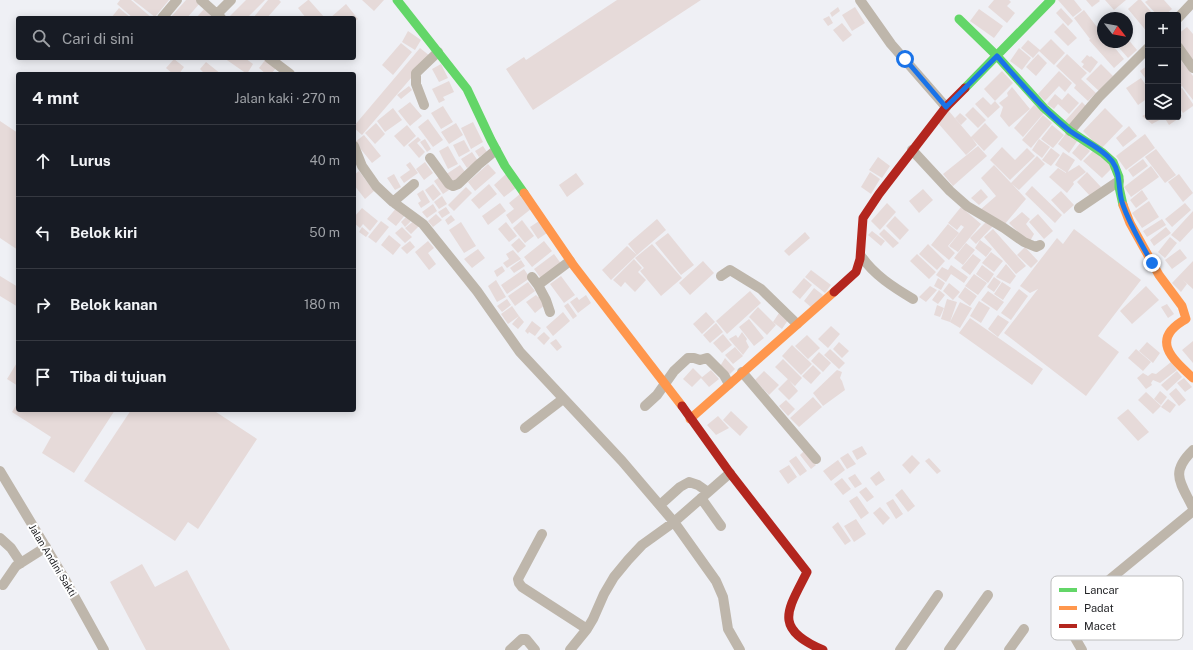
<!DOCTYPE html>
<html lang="id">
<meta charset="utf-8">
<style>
:root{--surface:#171b24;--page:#20242c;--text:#f1f3f6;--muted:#9ea1a6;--line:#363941}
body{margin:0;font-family:"Public Sans",sans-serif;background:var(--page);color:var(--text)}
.controls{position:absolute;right:12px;top:12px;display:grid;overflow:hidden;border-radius:4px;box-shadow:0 2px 10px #0003}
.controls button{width:36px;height:36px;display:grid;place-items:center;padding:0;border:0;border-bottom:1px solid var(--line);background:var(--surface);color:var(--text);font:20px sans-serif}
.compass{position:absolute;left:1097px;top:12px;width:36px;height:36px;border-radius:50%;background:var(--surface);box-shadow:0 2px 10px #0003;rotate:121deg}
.stop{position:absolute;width:12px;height:12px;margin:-9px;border:3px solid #1a73e8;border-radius:50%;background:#fff}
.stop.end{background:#1a73e8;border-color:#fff;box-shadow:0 1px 4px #0008}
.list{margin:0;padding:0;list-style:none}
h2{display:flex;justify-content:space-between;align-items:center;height:52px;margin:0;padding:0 16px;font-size:17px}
h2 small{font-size:13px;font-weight:400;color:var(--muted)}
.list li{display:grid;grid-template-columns:26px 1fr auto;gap:12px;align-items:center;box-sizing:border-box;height:72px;padding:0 16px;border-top:1px solid var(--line)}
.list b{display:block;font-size:15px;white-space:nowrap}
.list em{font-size:13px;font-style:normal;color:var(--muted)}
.icon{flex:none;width:22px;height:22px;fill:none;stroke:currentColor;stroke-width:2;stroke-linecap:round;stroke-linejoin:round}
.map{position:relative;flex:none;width:1193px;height:650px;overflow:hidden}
.search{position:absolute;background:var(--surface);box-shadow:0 2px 10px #0003;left:16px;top:16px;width:340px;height:44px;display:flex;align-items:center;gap:10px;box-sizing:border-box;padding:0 14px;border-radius:4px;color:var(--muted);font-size:15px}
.panel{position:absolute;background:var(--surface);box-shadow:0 2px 10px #0003;left:16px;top:72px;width:340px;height:340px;border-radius:4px}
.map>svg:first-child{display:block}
.building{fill:#e6dad9}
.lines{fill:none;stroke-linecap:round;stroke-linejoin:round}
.street{stroke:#beb6ab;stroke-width:10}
.fast{stroke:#63d668;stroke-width:9}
.slow{stroke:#ff974d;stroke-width:9}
.jam{stroke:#b3261e;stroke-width:9}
.route{stroke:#1a73e8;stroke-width:5}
.labels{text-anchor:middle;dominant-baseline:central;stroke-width:4;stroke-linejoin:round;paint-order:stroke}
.street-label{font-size:10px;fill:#232427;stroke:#fff}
.key{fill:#fff;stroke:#bdbdbe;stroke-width:1}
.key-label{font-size:11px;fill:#232427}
</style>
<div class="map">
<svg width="1193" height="650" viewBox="0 0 1193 650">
<rect width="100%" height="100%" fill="#eff0f5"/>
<!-- building -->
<path class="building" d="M120,0H131L152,18H133L117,4Z
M133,0H169L155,17Z
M186,0H197L200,3L187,18H170Z
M246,0H265L247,18H231L229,17Z
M268,0H279L281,2L267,18H253Z
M308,0H309L325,18H306L298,8Z
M362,0H384L374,11Z
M617,0H701L533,110L506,69L524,57L526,60Z
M994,0H1009L1011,2L1007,6L1015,13L1007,23L988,7Z
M1058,0H1074L1082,10L1073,17Z
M1086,0H1099L1100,1L1092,7Z
M1105,0H1126L1114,10Z
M1138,0H1141L1154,15H1148V33L1128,9Z
M1148,0H1164L1172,9L1165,15H1157L1145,2Z
M346,4L358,19L354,22V18H330Z
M838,7L840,11L832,17L830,13Z
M855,7L865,23L852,31L842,15Z
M119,8L131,18H111Z
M1061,8L1073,21L1068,26L1056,13Z
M204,9L214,18H196Z
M979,9L1003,26L994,38L970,21Z
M1084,10L1100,31L1090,39L1074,18Z
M829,16L833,23L828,26L823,19Z
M842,23L852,35L843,42L833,30Z
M1063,23L1077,38L1068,46L1054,32Z
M1187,27L1193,34V63L1178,43V34Z
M408,31L421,40L415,50L402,42Z
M1100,31L1103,34V42H1110L1124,59L1114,68L1089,40Z
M1127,38L1137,50L1128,58L1114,42H1127Z
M1051,39L1065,53L1054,65L1039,51Z
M1028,40L1040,50L1033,58L1021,48Z
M401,43L412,52L393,75L382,65Z
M420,48L430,56L362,135L354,128V126Z
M1019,48L1031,58L1022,70L1010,61Z
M1038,54L1047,63L1036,76L1026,67Z
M1067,54L1087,73L1081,79L1096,93L1088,101L1074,88L1076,85L1056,66Z
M1087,55L1090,57L1091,56L1098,62L1090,73L1082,67L1084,64L1081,62Z
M224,58H245L253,64L247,74Z
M174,59L184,67L179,74H173L166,68Z
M266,59L277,67L271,74H266L259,68Z
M1180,59L1193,76V100L1182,86L1178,89V60Z
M206,62L221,74H205L200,69Z
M441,64L448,78L439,82L432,69Z
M1101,64L1113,76L1099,91L1086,79Z
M1148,65V82L1140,71Z
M1002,71L1013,83L995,101L984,89Z
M1059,71L1072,83L1065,92L1059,86L1045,101L1038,94Z
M1141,78L1148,88V98L1138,105L1126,88Z
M449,81L454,92L443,97L445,100L439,103L432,89Z
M409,86L412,90L401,99L397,95Z
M1012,87L1030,109L1009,127L1000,116L1003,107L999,103L1008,96L1007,93Z
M1182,88L1193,104V106L1183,113L1178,106V90Z
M1068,93L1079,103L1069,114L1058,104L1054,109L1047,104L1055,94L1062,100Z
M983,97L991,105L995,101L1000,107L988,118L975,104Z
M410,102L422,116L410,126L398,111Z
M1082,102L1088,108L1071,126L1065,121Z
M1034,105L1044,113L1023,137L1014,128Z
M443,106L453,122L441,129L431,113Z
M973,107L986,120L978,128L965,115Z
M393,108L402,120L385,132L377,121Z
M1105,108L1123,126L1101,149L1083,131Z
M1178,109L1182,116L1169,125L1164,117H1178Z
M948,110L971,137L985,123L998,137L984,151L972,138L977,145L966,155L937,122Z
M960,113L967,119L961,125L955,118Z
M1148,113V117H1162L1163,118L1152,124L1142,116Z
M1043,115L1052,123L1031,148L1022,140Z
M428,119L443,140L433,147L418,127Z
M0,121L18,133V250L0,238Z
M473,122L483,142L471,149L461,128Z
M376,123L385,134L375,144L365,133Z
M456,123L463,135L449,144L441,132Z
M407,125L416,136L404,147L394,136Z
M1052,125L1064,135L1053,148L1041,139Z
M1129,126L1137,136L1123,147L1116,138Z
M1067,132L1078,140L1069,153L1058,144Z
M1145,134L1155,148L1126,170L1116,156Z
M364,135L381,156L372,163L355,142Z
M418,137L421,140L417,143L425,152L419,158L408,145Z
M425,139L431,149L427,152L420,142Z
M1039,139L1050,147L1042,158L1032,150Z
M464,140L470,151L459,157L453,145Z
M1081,142L1090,151L1081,161L1072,153Z
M448,146L458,164L448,169L439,151Z
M483,146L487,152L479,157L475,151Z
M978,146L987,156L953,186L943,174Z
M1002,147L1015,160L1027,148L1035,156L1010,180L990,160Z
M1051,148L1060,155L1051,166L1042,160Z
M1095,149L1113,167L1102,178L1083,161Z
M1156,149L1176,175L1165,183L1145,157Z
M472,152L478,161L467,168L461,159Z
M1063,152L1075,160L1067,173L1055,165Z
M1037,156L1045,164L1019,190L1012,184L1026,199L1004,225L980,210L996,196L981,178L994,165L1011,183Z
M878,157L890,166L882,178L869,170Z
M1143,159L1148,166L1133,177L1128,170Z
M410,162L418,173L404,183L400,177L410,170L406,165Z
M425,162L433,173L424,180L416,169Z
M488,164L496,173L475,191L468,182Z
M460,165L466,173L452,184L445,175Z
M1079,165L1086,172L1073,182L1074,184L1067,193L1049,177L1058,168L1066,173Z
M1151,166L1159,177L1131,197L1124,187Z
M359,171L374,191L365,199L354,185V175Z
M870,172L880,179L871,194L861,187Z
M1087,172L1101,187L1091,197L1077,182Z
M576,173L584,184L567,197L559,185Z
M394,174L401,187L395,190L387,178Z
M506,174L517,187L504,197L494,185Z
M1179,174L1193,193L1183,202L1168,182Z
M441,176L449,190L443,194L434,181Z
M433,184L441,194L433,201L425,190Z
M489,184L497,194L479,209L471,200Z
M1032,186L1062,215L1055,223L1025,194Z
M466,187L472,193L454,211L448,205Z
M923,189L933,200L919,213L909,201Z
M981,189L988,197L979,205L971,198Z
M423,190L430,202L421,208L418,203L421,201L417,194Z
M1142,190L1148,199L1136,208L1130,200Z
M1061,191L1074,205L1064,214L1051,200Z
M520,194L531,209L512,224L506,215L514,209L509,203Z
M442,196L447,204L439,209L434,202Z
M1149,201L1159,217L1142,228L1132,213Z
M500,203L506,211L488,225L482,216Z
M887,203L896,212L880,230L871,221Z
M1185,203L1191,210L1172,227L1165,219Z
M433,204L437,211L427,218L422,212Z
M398,206L406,214L396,226L387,219Z
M446,207L450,213L442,218L438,212Z
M961,207L981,224L958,252L949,246L964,227L961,225L957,230L948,223Z
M362,208L378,221L370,231L363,224L360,228L354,223V217Z
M1193,211V228L1180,242L1171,235Z
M1022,212L1030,219L1026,224L1034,234L1029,243L1009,223Z
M409,214L414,218L405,227L401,222Z
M436,214L442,220L433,227L428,221Z
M1038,214L1053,231L1044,239L1029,222Z
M451,215L455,220L448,225L445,220Z
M895,216L909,230L900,240L886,226Z
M416,219L421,224L411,234L405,228Z
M657,219L666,230L637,255L628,244Z
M1162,219L1166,225L1147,237L1143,231Z
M522,220L534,236L525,243L513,228Z
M381,221L389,227L376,243L368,237Z
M539,221L547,233L538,239L530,227Z
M987,221L993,226L976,244L970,238Z
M461,222L476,246L464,253L449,230Z
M506,222L517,236L509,242L498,229Z
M948,224L959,233L948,246L955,253L949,260L931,245Z
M362,227L369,233L366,237L359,232Z
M402,227L412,237L405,243L395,233Z
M1166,227L1171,233L1154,246L1150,240Z
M884,229L899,243L893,248L879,234Z
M993,229L1026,266L1016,274L984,237Z
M1074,229L1141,280L1098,336L1119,352L1086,396L1004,333L1038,289L1030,293L1020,286L1057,238L1063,244Z
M872,231L885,241L881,246L868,235Z
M805,232L810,238L789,256L784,251Z
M668,233L694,265L681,275L655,243Z
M389,235L401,245L393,255L381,245Z
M1170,237L1177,243L1165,258L1158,252Z
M519,238L526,246L518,253L511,245Z
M980,240L992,249L986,257L975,248Z
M410,241L415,247L407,254L401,248Z
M428,241L434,248L428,253L436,264L429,270L415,252Z
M544,241L552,251L532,267L524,257Z
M966,243L975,250L963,265L954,258Z
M652,244L682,278L661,296L640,271L644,268L635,258Z
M928,244L945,261L937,270L919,254Z
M627,246L637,255L611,280L602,270Z
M1025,247L1038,261L1031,268L1017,255Z
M478,249L485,258L472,268L464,259Z
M1180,249L1187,258L1172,269L1165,260Z
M513,250L521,259L507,268L503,263L509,259L506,254Z
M991,252L1003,261L994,272L982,263Z
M554,254L562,265L542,280L534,269Z
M917,254L936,272L929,279L910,261Z
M973,254L981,260L970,275L961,268Z
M634,259L642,268L638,272L646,280L635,292L625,282L621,287L613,280Z
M521,260L525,266L514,273L510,268Z
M703,261L714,273L690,295L679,283Z
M1193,261V289L1183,280L1187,284L1181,292L1172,283Z
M1006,264L1016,276L1010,284L996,277Z
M951,265L968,277L964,283L951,274L946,282L936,275L942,267L948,270Z
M982,265L994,274L988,283L976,274Z
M502,266L505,271L497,277L494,271Z
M524,269L530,278L507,294L501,285Z
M811,270L831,285L825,293L805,277Z
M974,274L987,283L978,295L965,286Z
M0,276L18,287V307L0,296Z
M561,276L575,295L564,303L550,284Z
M994,277L1001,282L994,292L987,287Z
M804,278L812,285L800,299L792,292Z
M938,278L945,283L941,290L934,286Z
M496,280L506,297L497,302L488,286Z
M528,282L535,291L515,306L508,296Z
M1002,282L1011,288L1003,300L994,294Z
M949,283L960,292L953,300L943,291Z
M930,286L937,290L926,302L919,297Z
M1146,286L1159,300L1132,324L1120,311Z
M965,287L977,296L970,306L958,297Z
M814,288L823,295L813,309L804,301Z
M1019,289L1028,296L1011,320L1001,313Z
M939,290L945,295L938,304L932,300Z
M750,291L761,303L727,334L716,321Z
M988,291L1004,302L997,311L981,300Z
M536,295L538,297L540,296L546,304L535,313L526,302Z
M586,295L591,303L578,313L570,302L577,297L579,300Z
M507,299L511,305L502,312L497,306Z
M947,299L957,302L950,322L960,302L972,308L960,328L950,322L941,319Z
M979,301L990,308L981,323L970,316Z
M568,303L577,316L573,319L564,306Z
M1167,304L1174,314L1168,318L1161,307Z
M937,305L944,308L940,317L934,315Z
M512,306L519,316L508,324L501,314Z
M758,307L776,325L767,335L749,317Z
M563,312L570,321L553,336L546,327Z
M706,312L715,322L702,334L693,324Z
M779,313L788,320L782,329L773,322Z
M998,315L1009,322L998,337L988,329Z
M519,316L524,322L518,329L512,324Z
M970,318L1043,369L1032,385L959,333Z
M749,319L764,338L754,346L739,327Z
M532,321L541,328L535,336L529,332L528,334L525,331Z
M716,323L723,332L710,343L703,335Z
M831,326L840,334L828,348L818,339Z
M544,332L550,338L544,345L537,338Z
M742,332L747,339L746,341L749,347L743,355L729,339L736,335L738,338Z
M723,334L732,345L722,353L713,343Z
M807,335L820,348L808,359L795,346Z
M556,339L562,347L557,351L550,343Z
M1193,341V363L1182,350Z
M839,342L849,351L842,358L833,349Z
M1147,342L1160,353L1153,363L1139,351Z
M792,345L812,364L801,375L782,356Z
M735,347L743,356L733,364L725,355Z
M830,349L845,363L839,369L824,355Z
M1136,349L1151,362L1143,371L1128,358Z
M819,352L831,363L823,372L811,361Z
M725,358L735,369L727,377L719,368Z
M783,359L802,378L795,386L775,367Z
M18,361V386L7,379Z
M1171,362L1177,370L1160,383L1153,380L1151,383L1152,385L1146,389L1137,378L1143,373L1148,376L1152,373L1156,374Z
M813,365L821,373L811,384L802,376Z
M693,368L702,377L692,387L683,379Z
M711,370L719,379L709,387L701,378Z
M837,370L842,372L840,378L842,381L845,390L823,406L813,393Z
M764,371L779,385L769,395L755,380Z
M1177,371L1182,377L1167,391L1161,385Z
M1184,378L1192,387L1185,392L1177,383Z
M788,379L798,391L789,400L778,389Z
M1176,388L1186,400L1179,406L1169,394Z
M1160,391L1167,397L1161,405L1154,399Z
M1146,392L1161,406L1153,414L1138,400Z
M813,397L822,407L799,427L790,418Z
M1168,399L1176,405L1170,413L1161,407Z
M786,400L795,409L788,416L779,406Z
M18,402V410H115L74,473L42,453L51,437L12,412Z
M1128,409L1149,432L1138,441L1117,418Z
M131,410H213L257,439L198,529L188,522L175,541L84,481Z
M731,411L748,427L740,436L723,420Z
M718,416L729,428L716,435L707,425Z
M862,446L867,454L857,460L852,451Z
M804,451L816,465L811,469L800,455Z
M848,453L856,464L847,469L840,458Z
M912,455L920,463L910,474L902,465Z
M796,456L807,471L800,476L789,461Z
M929,458L941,471L937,474L925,461Z
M838,460L845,470L831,481L823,471Z
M789,465L797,477L788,484L779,471Z
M879,471L885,480L876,486L870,478Z
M855,474L862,484L855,488L848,478Z
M842,478L851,489L843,495L834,484Z
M866,487L874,497L867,502L859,492Z
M902,489L915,506L908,512L895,495Z
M857,496L869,513L861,519L849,501Z
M893,499L903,514L896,519L886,503Z
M880,507L890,518L883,525L873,513Z
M856,519L866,534L854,542L844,526Z
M838,522L851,541L845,545L832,527Z
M142,564L155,587L187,570L230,650H146L110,582Z"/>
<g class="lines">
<!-- street -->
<path class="street" d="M201,0L221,18
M860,0L891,44L946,107
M217,14L231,0
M162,18L177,0
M1178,18L1193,2
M1178,47L1193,68
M269,58L290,74
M424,105L416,84V73L438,52
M1070,131L1099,97L1148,48
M354,146L362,166L376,186L393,202L423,224L477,291L520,352L622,461L674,522L716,581L723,597L728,629L740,650
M912,150L950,191L967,206L1004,228L1024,242L1036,247L1040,245
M430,158L449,184L453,186L458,184L478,165L496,150
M393,202L414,184
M1079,208L1119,181
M861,256C874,275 893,287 913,299
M721,276L730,270L761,289L797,324
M532,277L538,285L570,261
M538,285L546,300L550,312
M742,372L816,459
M645,406L657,395L674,371L688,358H694L700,360L707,358L724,375L729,384
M525,428L563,399
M1193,450C1169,473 1181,483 1193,508
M0,471L63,576L104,650
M701,498L721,526
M660,505L680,487L689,482L698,485L708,492
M542,534L518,579L519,583L522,587L587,629
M0,538L11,548L21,563
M3,585L16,566L46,547
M510,650L522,639H526L535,650
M570,650L587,629L593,619L604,594L614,577L628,560L642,545L674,522L730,473
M900,650L938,595
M949,650L988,595
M1009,650L1024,629
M1082,650L1067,624L1070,616L1081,603L1193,511"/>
<!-- fast -->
<path class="fast" d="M397,0L467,89L491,140L505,166L524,193
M959,19L997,56L1044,108L1070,131L1103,153L1113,162L1119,177V187L1123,205
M965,88L1051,0"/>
<!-- slow -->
<path class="slow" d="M524,193L574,266L682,406
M1123,205L1130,223L1159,275L1182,306L1186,319C1150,339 1171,358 1193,378
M690,419L834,292"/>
<!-- jam -->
<path class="jam" d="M834,292L856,272L860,259L863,218L879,194L946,107L965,88
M682,406L730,473L807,572C788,610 772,628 823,650"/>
</g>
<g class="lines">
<!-- route -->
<path class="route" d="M905,59L946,107L997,56C1020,82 1043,110 1070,131C1084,141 1102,148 1112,161C1121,173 1118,189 1122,202C1129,224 1141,243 1152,263"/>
</g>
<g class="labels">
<!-- street labels -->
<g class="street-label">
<text transform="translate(53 560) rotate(59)">Jalan Andini Sakti</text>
</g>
</g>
<!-- legend -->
<rect x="1051" y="576" width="132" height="64" rx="6" class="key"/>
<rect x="1059" y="588" width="18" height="4" fill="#63d668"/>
<rect x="1059" y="606" width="18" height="4" fill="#ff974d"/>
<rect x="1059" y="624" width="18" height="4" fill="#b3261e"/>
<g class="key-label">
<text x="1084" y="594">Lancar</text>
<text x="1084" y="612">Padat</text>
<text x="1084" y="630">Macet</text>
</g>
</svg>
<div class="controls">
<button>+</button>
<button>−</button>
<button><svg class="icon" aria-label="layers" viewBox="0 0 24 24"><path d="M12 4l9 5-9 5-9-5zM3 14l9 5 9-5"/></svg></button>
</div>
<svg class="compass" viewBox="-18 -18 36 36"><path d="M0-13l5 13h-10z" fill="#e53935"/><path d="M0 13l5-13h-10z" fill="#9ea1a6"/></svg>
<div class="stop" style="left:905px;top:59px"></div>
<div class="stop end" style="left:1152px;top:263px"></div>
<div class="search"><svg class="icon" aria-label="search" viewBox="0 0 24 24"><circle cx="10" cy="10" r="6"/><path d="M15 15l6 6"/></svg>Cari di sini</div>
<section class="panel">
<h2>4 mnt<small>Jalan kaki · 270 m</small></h2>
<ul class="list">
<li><svg class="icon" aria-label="ahead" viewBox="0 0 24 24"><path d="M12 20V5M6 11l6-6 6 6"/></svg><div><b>Lurus</b></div><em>40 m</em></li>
<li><svg class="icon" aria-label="left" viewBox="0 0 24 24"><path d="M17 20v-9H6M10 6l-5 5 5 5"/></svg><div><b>Belok kiri</b></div><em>50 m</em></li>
<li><svg class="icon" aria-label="right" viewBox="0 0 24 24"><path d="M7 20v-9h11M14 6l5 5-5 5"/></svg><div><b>Belok kanan</b></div><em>180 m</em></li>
<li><svg class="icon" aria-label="arrive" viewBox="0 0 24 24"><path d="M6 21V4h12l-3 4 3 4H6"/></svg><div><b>Tiba di tujuan</b></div></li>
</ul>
</section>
</div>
